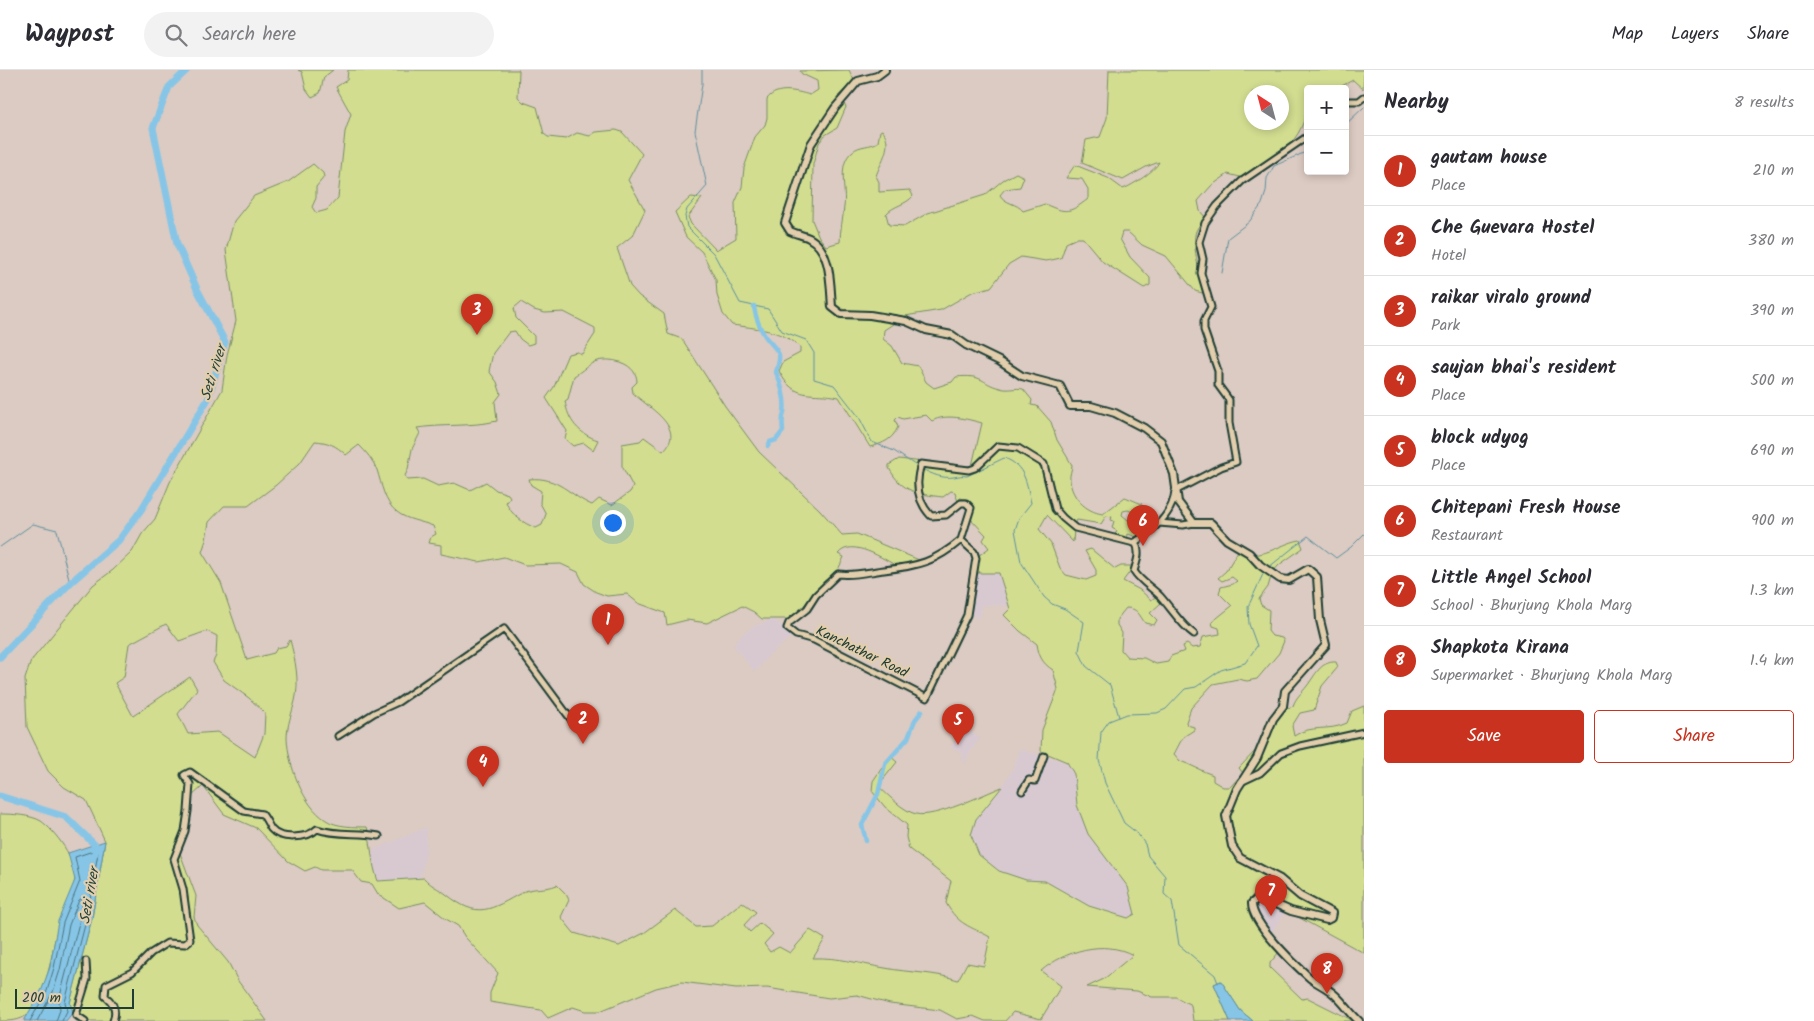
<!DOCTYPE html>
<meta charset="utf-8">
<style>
:root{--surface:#fff;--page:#f2f2f3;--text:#2b2b33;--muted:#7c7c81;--line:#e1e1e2;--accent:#c8321e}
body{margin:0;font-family:Kalam,sans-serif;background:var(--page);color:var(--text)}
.controls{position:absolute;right:15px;top:15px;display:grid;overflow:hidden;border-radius:5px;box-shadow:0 2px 8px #0003}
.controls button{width:45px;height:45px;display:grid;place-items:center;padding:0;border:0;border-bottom:1px solid var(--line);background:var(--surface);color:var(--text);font:25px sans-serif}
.compass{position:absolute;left:1244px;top:15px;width:45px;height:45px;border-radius:50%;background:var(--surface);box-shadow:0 2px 8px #0003;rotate:324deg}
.scale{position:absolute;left:15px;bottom:12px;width:119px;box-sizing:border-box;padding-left:5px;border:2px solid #1f3d34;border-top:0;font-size:14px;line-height:18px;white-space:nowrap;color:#1f3d34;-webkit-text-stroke:4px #e2ceac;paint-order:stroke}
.you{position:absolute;left:612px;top:452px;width:18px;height:18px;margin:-12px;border:4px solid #fff;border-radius:50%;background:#1a73e8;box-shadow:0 0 0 8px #1a73e833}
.badge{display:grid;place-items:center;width:32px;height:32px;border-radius:50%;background:var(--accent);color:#fff;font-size:16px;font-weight:700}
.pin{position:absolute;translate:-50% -41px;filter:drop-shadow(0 1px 2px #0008)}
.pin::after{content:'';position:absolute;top:26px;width:18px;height:15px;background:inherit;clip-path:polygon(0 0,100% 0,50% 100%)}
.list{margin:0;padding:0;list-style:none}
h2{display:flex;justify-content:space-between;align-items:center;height:65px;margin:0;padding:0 20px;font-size:21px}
h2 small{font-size:16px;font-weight:400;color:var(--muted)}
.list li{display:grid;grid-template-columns:32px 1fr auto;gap:15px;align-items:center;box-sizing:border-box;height:70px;padding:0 20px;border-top:1px solid var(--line)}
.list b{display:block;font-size:19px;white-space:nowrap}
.list p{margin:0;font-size:16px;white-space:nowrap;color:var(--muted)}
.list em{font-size:16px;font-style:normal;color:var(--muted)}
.actions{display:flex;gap:10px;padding:15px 20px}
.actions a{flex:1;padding:11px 0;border:1px solid var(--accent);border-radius:5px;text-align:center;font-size:18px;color:var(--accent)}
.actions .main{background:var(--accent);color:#fff}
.icon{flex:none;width:28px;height:28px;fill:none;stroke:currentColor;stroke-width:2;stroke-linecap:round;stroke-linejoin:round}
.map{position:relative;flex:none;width:1364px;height:951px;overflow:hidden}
header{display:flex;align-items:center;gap:30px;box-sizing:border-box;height:70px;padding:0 25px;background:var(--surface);border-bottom:1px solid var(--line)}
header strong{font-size:24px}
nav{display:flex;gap:28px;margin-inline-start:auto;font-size:18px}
.search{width:350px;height:45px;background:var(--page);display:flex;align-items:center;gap:12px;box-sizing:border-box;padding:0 18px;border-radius:28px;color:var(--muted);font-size:19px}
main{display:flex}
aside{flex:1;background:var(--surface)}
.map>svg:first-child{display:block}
.built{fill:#d8c9d1}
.green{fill:#d2dd90;stroke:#788d62;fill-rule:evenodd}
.water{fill:#87c5e7;stroke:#5d8f9f}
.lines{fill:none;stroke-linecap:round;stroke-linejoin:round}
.shore{stroke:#49737c;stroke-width:1}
.stream{stroke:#5d8f9f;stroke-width:1}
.canal{stroke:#87c5e7;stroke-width:4.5}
.river{stroke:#87c5e7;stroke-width:7}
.minor-casing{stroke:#1f3d34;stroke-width:9}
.major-casing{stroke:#1f3d34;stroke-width:10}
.minor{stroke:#e2ceac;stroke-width:5}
.major{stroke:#e2ceac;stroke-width:6}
.labels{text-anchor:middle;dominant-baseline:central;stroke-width:4.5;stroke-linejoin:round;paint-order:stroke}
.street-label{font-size:14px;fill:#1f3d34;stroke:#e2ceac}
.water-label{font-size:15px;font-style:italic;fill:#24443d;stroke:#e2ceac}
</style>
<header>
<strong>Waypost</strong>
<div class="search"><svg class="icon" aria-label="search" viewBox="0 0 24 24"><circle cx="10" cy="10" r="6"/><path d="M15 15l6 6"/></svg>Search here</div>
<nav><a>Map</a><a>Layers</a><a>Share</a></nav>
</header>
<main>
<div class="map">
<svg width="1364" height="951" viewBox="0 0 1364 951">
<rect width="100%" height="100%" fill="#dccbc2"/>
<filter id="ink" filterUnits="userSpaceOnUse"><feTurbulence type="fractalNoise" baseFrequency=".02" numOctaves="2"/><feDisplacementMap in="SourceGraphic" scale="10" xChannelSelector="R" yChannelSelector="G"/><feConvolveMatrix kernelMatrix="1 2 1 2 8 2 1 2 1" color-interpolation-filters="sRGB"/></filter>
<g filter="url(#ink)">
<!-- built -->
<path class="built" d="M975,503H999L1009,536L982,535L981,548L971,545Z
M774,549L792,566L769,585L755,602L733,575L742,564L754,556Z
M963,656L980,668L964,693L961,690L963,684L951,677Z
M1019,679L1067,692L1074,704L1077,735L1128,817L1135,844L1128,848L1089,836L1045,811L1026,810L999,801L979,785L971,765L976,749L1002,717L1013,698Z
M427,757L426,784L420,809L378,811L371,793L373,780Z
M1256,832H1267L1285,843L1271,863L1255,841Z"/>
<!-- green -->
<path class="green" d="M298,0H333L324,7L320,23L312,27L306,19L302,2Z
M348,0H519L518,27L523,32L537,37L544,64L548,67L566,69L577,63L590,66L596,62L616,60L622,62L642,84L628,110L645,140L633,165L617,178L630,216L639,226L664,244L668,264L682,269L725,336L759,382L820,440L842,465L857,464L919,490L899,497C883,489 852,467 838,484L844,487L836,504L824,511L796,545L789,549H762L754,542L742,536L707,553L687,550L667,555L665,543L638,533L627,524L607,526L596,522L584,514L578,502L561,494L525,495L504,487L479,492L441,484V475L429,473L431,467L436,464L433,456C421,451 407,450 397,442C384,432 382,415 377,400C373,390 367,383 359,375L346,385C336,375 328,372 315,371L300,393L276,415L248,436H224L209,452L206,470L202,482L221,513L247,590L274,583L277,578L286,576L290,570C295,589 300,611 295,631C292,643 287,655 287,668C288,694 303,736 326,750C336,757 355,757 367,757C372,776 371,793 378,811L424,808C431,816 438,818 446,824C478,850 490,840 523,822C533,817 545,820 557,815L566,824L569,830L561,847L574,863L619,876L644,863L675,840L696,857L712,856L742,832L756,842L744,855L750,862L760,853L773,864L764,874L770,882L779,877L790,883L810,860L825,869L813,888C839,887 860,894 885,898C910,903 934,902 958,910L967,893L984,896L990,867C970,856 958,855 946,833L951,811L909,779L906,767L907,755L885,737L872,721L873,711L890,686L897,692L878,716C888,725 903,741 916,744C934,749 984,724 1002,717L976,749L971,765L979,785L999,801L1026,810L1045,811L1089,836L1128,848L1135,844L1128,817L1088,764L1077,735L1074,704L1067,692L1041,681L1042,660L1058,619L1053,600C1042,593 1039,586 1037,574L1020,561L1004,545L1010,539L999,503H975L978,486L989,478L983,470L986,465L970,448L971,436L966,429L960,428L958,432L955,422L951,421L943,427C917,424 902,422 889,398V395L899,389L954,396H972L982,353C967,349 946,343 932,351L926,345L903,349L898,347L895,350L898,357C892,370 884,373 870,377L839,327C812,321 795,332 779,301L783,292L800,283V277C783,260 754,258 732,255L723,244L717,225L716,210L702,182L686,167L675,142L691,127L702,128L688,147L691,154L716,180L736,168L735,133L742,117L744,98L755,67L765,55L767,48V29C777,16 796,21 810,25L818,20L817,11L802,4L800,1L849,0L854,10L838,26L846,37L837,58L825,65L819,73L813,94L812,150L819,167L826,176L840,172C840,160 843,149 844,137C847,120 836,94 853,81C860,75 870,77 878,72L880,61L882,60C894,74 881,91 876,106L879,112V122L910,120L913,126C906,135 894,135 886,144L889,155L905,156L928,143L985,125L1003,110L1016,103L1024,107L1020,117L1005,119L1000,125C1005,134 1017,133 1023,141L1045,134C1066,144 1070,143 1088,129V119L1082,109L1066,108L1075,95L1108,108L1123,119C1133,115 1155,101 1159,92L1146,97L1123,110L1082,93L1086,70L1100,67L1107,48L1109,0H1364L1363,19L1353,10L1336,19H1308C1308,72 1284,80 1244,108L1228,104L1211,116L1198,131L1200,141L1205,147C1203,151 1198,156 1196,161C1191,175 1201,210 1206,224L1195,221L1166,186L1142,175L1128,162H1122L1120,169L1130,187L1150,208V215L1144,218L1103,192L1083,168H1077L1066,173L1061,188L1046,191L1021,187L1009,194L991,217L972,222L941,240L905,246L884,260L883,269L892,276L902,293L918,296L926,312L934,318L952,312L956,307C984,304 980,313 1000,318C1008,321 1016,317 1023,319L1032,330L1031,335L1037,336L1051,352L1057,370L1072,395C1072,400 1069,405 1070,410C1071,427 1086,442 1103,444L1125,427L1142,434L1135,443L1128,440L1123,441L1122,445L1133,454L1149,458L1139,468L1128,464L1127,470L1114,466L1117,461L1112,458L1114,451L1111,450L1112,447L1106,446L1101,454L1077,450L1074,454L1069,450L1064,452L1074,459L1073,472L1047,445L1039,459L1051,474L1060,498L1066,505L1086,510L1096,506V500L1085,481L1091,479L1115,499L1121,496H1134L1123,511L1140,520L1151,530L1157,526L1162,532L1150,543L1157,550L1154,555L1145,553C1139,545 1138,538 1126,538L1117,549V555L1122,563L1121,580L1127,587L1144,588L1156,594L1168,592L1171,586L1185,581L1183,576L1187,574L1192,578L1200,577L1203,567L1220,564L1219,558L1213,556L1212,552L1232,536L1219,523L1221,517L1233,514L1237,511L1232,507L1222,511L1218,508L1226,501L1238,481C1261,492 1278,474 1300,470L1303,478L1279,495L1272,503L1268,517L1259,529L1261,535L1269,540L1268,561L1272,566L1282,568L1284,571L1279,583L1257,609L1247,611L1238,609L1213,614L1191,638L1186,652L1187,655L1194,657V660L1183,667L1174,684L1180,691C1192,695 1201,701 1213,705V711L1223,717H1230L1243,703L1239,698L1257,679L1276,637L1283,640L1293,636C1296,627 1301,624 1307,616C1315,606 1320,591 1336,592L1338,597L1322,616L1314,640L1300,643L1292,656L1294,666C1311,654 1329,662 1347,653L1352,641L1364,636V883L1298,847L1285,843L1277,833L1261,824L1253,825L1249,830L1254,850L1279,882L1270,893V898L1302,929L1308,928L1354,951H1253L1240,940L1221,911L1214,914L1230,951H1193L1191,935L1176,927H1152L1137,921L1087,917L1104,909L1133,885C1104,869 1064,881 1041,901L1061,916L1041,949L1013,942L1005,951H985L973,946L957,949L940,940L890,934L857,925L829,928L767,918L736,919L682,912L656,918L600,941H585L573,937L548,948L541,940L490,932V923L498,903L465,867L458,856L446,849L425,832L399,838L378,824L372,814L361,812L352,800H321L315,797L305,801L288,791L256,758L224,744L203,716L190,728C191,746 186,766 180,783L196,826L194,847L197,855L228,892L238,911L267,951H76L70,933L92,848L105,771L86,730L64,717L48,701L27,657L25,609L31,591L93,515L113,500L132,482L142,464L155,449L170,412L222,320L227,285L236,251L226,180L234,151L254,126L288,112L313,94L323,103L324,107L316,117V128L312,137L316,143L327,140L338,128L345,62L351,44L336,17L347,10ZM1252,22H1282V52H1252ZM521,232L534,240L545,243L564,242L595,258V264L582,284L577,282L568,284L554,317L546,328L567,361L565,369L573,376L584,373L593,380L598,370C579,364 568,351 565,331L568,329L574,306C581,302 590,293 597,291C613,287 637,294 637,312L632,317L633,323C647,337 688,358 663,381L644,367L640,371L622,374V396L633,417L630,422L612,435L599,429L592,435C570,426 559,406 529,409L531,415L541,421L540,433L546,444L542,455L536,458C524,454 510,444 506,432L510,427L508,424L496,420L486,412L470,420L454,413L438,416L423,409L407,410L405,406L408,399L412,379L420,363L417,358C444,354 470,357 497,351L495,332L501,324L497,312L489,301L493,283L509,262L515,261L520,269L528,275L534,273V266L516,248L514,238ZM166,554L179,571L207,561L217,566L216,586L213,592L224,610L249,628L265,643L264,664L255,687L218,662L188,664L178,644L197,619L190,607L133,646L115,613L124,607L129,574Z
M0,744C12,744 31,745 41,751C55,761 77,790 75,808C74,824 61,839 58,855C51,884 49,920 28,944C20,951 11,951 0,951Z"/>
<!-- water -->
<path class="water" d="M105,771L92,848L70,933L73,942L66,951H24L42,919L50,897L58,851L75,810L68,783Z
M1221,911L1240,940L1253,951H1230L1214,914Z"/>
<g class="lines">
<!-- shore -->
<path class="shore" d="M30,951L47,921L54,898L63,853L80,811L75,787L96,780L98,783L87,847L65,932L67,941L62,951
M37,951L53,922L60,900L69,855L79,830L81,829L83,832L81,845L59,930L60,940L56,951"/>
<!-- stream -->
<path class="stream" d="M702,0V14L695,61L707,116L687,139L685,146L687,157L714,184L740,233L768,239L782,261L806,270L814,283V309L834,315L859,347L872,372L894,381L918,397
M1345,55L1364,37
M1222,203L1228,168L1249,152L1262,134L1266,122L1267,108L1274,96L1308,81
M922,399C932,404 942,409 954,407C960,406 961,405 967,406L1004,388C1025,395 1027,414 1031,433L1019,448L1015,460L1021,492L1044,527L1052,534L1065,539L1084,552L1079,581L1086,596L1110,615L1119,647
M0,477L33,454L57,460L70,513
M1269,497L1308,466L1336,488L1351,477L1364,464
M1218,913L1215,905L1179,875L1172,831L1164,824L1165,806L1148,786L1145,774L1137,763L1124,753L1105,713L1099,690L1101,662L1109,651L1127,644L1157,643L1166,639L1185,619L1196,617L1221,600L1245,593L1257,576L1249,554L1248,537L1264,502"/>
<!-- canal -->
<path class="canal" d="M754,236C755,246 761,262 768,270C780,283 782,284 776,302C781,313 786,330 784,342C782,349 782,353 783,361L776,370L770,372L768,376
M866,771L862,755L878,724L885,694L908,668L915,650L922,641"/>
<!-- river -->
<path class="river" d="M0,587L70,513L119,470L141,440L208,329L225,272L197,219L177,174L153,58L169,17L187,0
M0,726L66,747L95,775V783"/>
<defs>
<path id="minor" d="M1345,31H1359L1364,27
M1159,453L1183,455L1194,453
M961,470C935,492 918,496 884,500C868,502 855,506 838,504L816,525L807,539L789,553L787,558L796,565L814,570L927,628L967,545L976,488L974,482L961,470L971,438L966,433H961L946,445L931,446C917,431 915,413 921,394L969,400L975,398L998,376L1018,378L1044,394L1055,439L1063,448L1075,458L1134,473C1153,460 1173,445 1175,421L1221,397L1236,392L1229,353V330L1218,315V301L1204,260V251L1211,237L1201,203L1203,189L1199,172L1205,153L1217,136L1242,111L1308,66
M1135,472C1141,482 1137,491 1134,501C1140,511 1151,517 1160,526C1171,538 1181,555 1194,564
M338,666L374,643L398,632L504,559L573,652
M1241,712L1260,703L1281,683L1300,676L1364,662
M1022,721L1029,710L1035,711L1044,686
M85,951L76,945L87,909L86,891
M113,951C117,940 114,933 105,926L106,915L132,902L151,883L167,873L185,874L190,870L183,819L174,789L185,761L188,741L190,714L184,705L190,702L244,741L262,744C266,749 268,754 271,759C280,770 307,769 317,759C337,766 358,762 379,766"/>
<path id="major" d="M885,0L877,6L858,11L835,38L811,74L785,153L790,161C796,164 803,165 809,168C832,180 830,215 832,237L841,244L870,245L906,251L926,260L952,265L966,275L999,291L1022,306L1060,316L1070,336H1091L1115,343L1144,358L1161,371L1174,404L1178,432L1194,453H1211L1227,470L1249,483L1260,495L1280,509L1289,510L1308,499L1317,507L1320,550L1326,575L1285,621L1283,636L1273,649L1257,688L1237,719L1226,746L1232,776L1240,788L1280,809L1300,826L1332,843L1331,848L1327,850L1291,841L1264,829H1257L1252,833C1251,853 1295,895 1310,908C1318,914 1328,918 1335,925C1344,933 1350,943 1359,951"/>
</defs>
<!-- minor casing -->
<use href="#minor" class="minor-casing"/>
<!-- major casing -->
<use href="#major" class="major-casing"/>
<!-- minor -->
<use href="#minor" class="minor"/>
<!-- major -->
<use href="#major" class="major"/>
</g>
</g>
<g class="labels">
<!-- street labels -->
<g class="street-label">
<text transform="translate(862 582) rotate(26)">Kanchathar Road</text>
</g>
<!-- water labels -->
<g class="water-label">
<text transform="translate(214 303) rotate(-73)">Seti river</text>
<text transform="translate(90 826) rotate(-80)">Seti river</text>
</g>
</g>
</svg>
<div class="controls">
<button>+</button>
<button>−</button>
</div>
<svg class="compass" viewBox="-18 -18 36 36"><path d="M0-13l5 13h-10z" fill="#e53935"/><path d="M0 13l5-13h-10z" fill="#7c7c81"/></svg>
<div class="scale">200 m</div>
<div class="you"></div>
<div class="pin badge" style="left:608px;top:575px">1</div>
<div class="pin badge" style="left:583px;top:674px">2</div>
<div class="pin badge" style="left:477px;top:265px">3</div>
<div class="pin badge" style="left:483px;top:717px">4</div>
<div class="pin badge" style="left:958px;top:675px">5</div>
<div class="pin badge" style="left:1143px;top:476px">6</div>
<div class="pin badge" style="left:1271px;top:846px">7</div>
<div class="pin badge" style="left:1327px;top:924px">8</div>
</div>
<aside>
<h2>Nearby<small>8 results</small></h2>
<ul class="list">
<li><span class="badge">1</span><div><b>gautam house</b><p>Place</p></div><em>210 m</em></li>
<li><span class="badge">2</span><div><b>Che Guevara Hostel</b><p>Hotel</p></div><em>380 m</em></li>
<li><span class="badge">3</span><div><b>raikar viralo ground</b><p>Park</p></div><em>390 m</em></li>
<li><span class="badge">4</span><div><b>saujan bhai's resident</b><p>Place</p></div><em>500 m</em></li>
<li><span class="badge">5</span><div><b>block udyog</b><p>Place</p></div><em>690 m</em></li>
<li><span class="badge">6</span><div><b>Chitepani Fresh House</b><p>Restaurant</p></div><em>900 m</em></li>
<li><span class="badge">7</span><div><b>Little Angel School</b><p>School · Bhurjung Khola Marg</p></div><em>1.3 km</em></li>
<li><span class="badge">8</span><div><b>Shapkota Kirana</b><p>Supermarket · Bhurjung Khola Marg</p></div><em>1.4 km</em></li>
</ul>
<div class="actions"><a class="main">Save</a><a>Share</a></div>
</aside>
</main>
